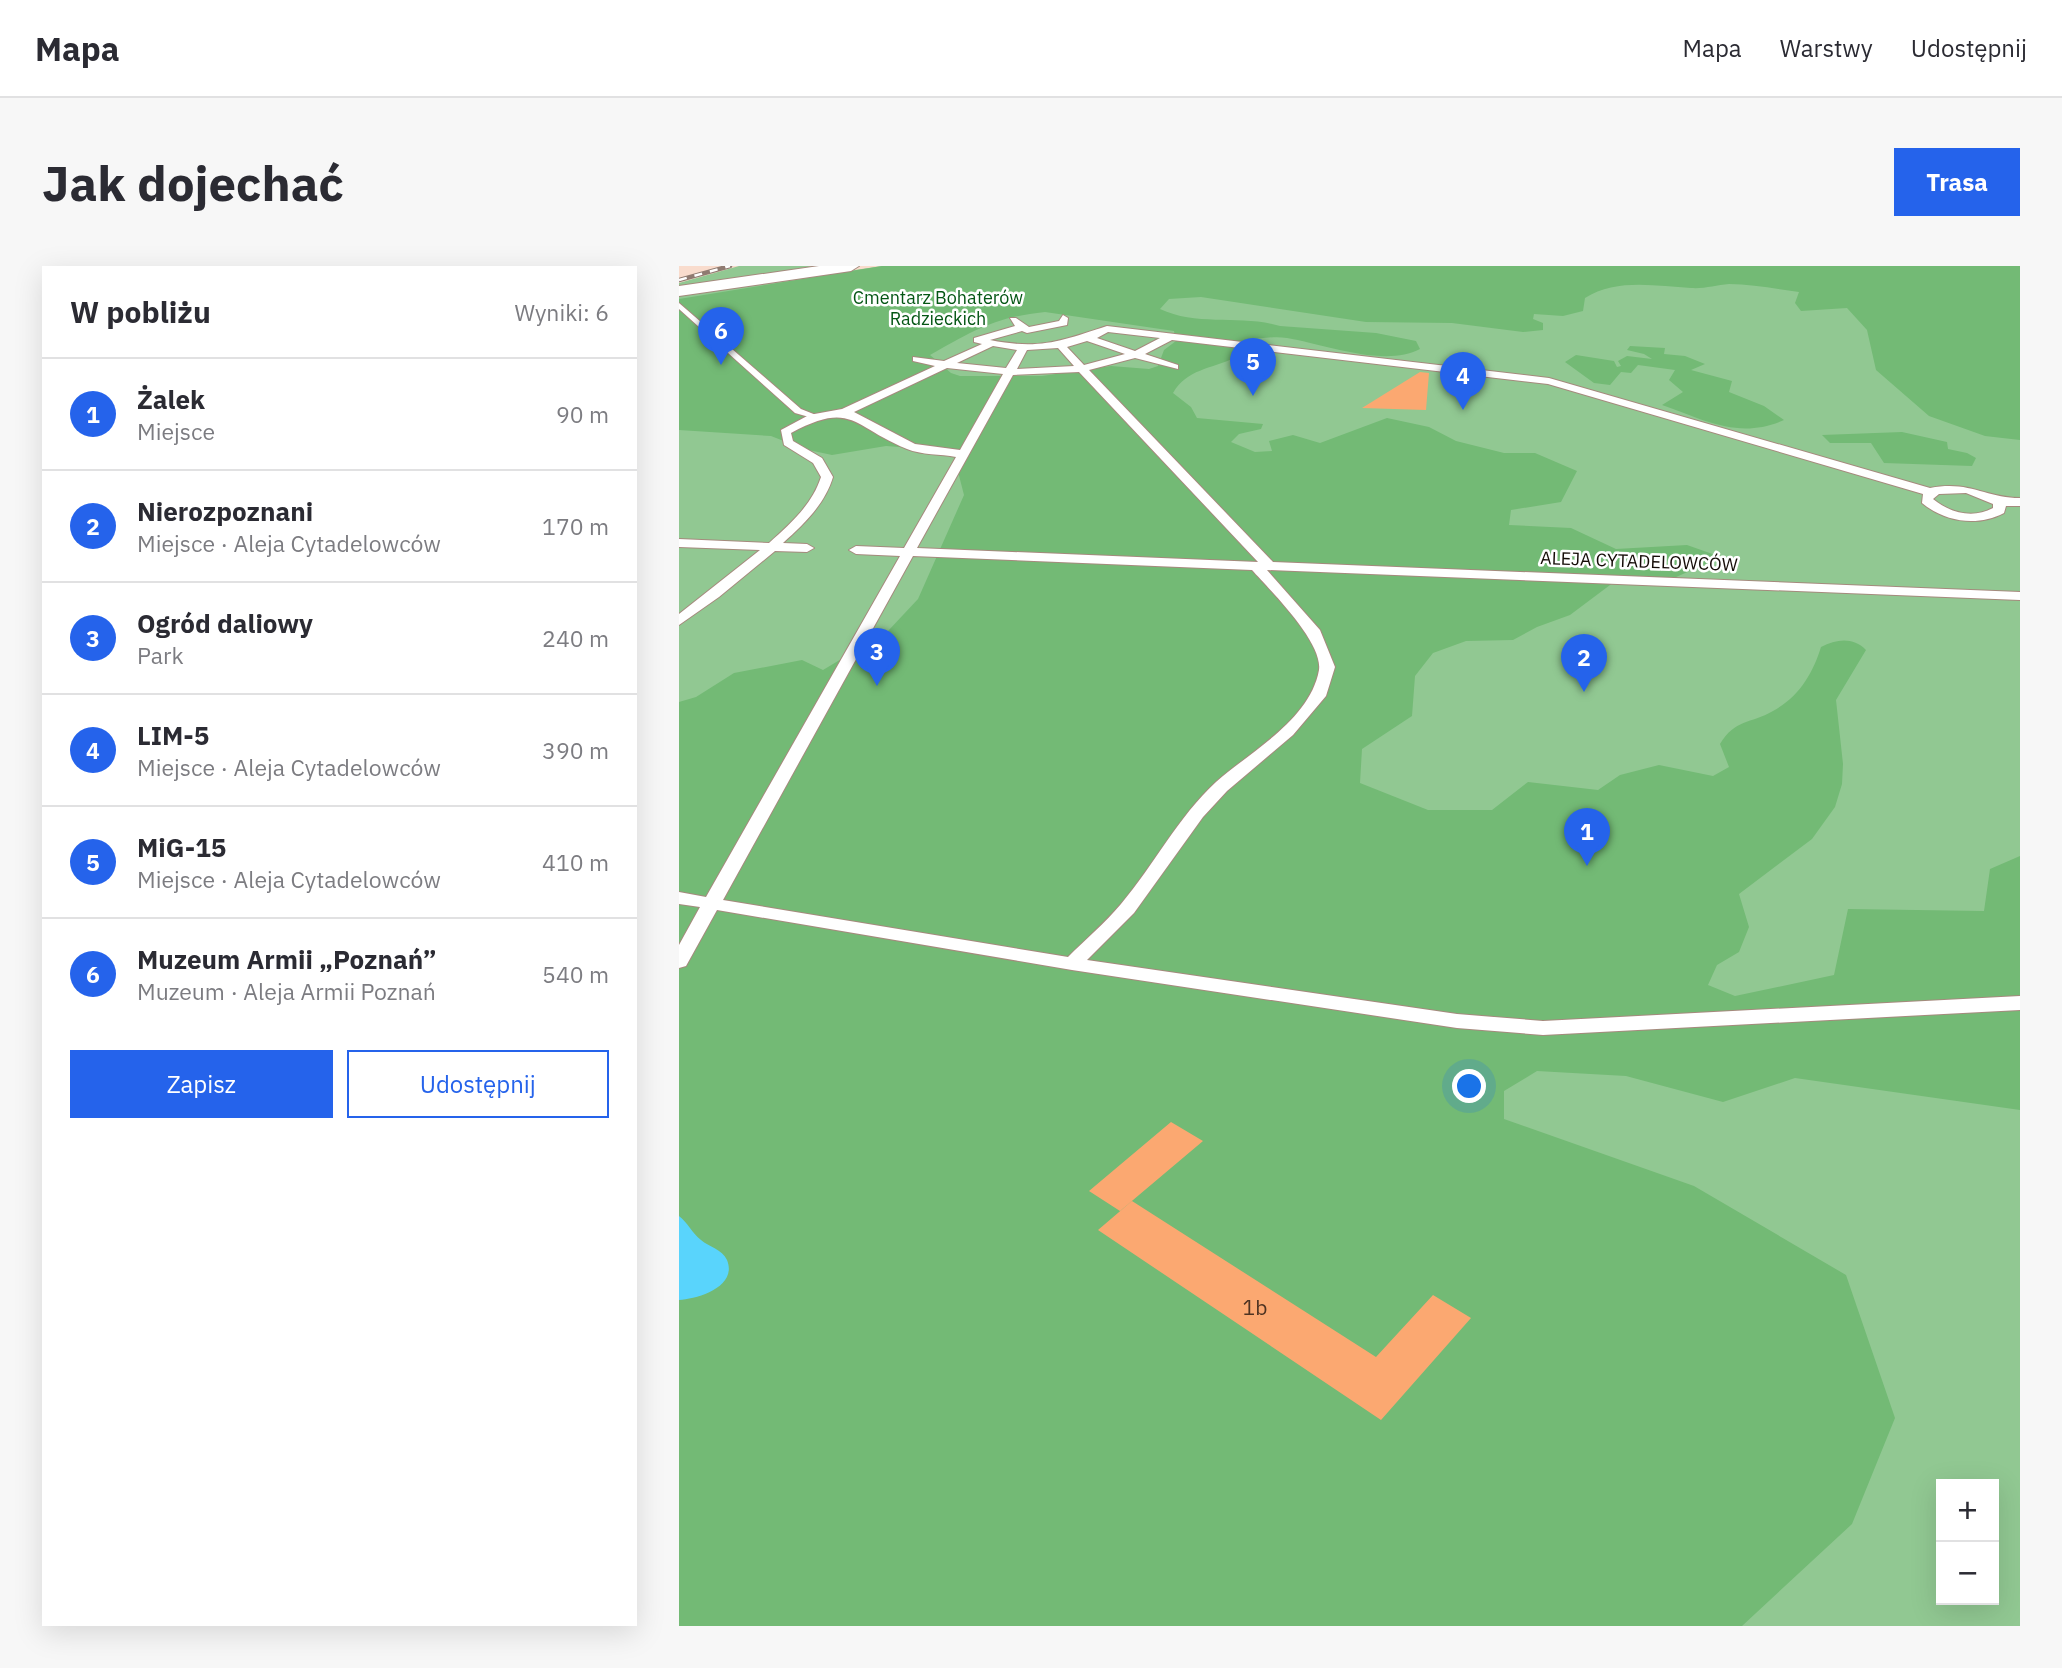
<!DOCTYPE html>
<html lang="pl">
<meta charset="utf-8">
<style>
:root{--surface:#fff;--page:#f7f7f7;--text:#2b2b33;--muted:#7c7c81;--line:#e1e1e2;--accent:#2563eb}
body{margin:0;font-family:"IBM Plex Sans",sans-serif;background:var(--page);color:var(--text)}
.controls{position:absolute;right:21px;bottom:21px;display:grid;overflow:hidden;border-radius:0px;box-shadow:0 7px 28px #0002}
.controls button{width:63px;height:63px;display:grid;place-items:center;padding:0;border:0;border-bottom:2px solid var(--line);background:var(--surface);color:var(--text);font:35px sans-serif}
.you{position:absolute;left:791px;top:821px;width:24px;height:24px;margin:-18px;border:5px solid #fff;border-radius:50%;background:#1a73e8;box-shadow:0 0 0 10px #1a73e833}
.badge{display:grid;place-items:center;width:46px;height:46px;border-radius:50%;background:var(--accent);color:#fff;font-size:23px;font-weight:700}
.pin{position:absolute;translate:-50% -58px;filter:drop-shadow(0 2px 4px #0008)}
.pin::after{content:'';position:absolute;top:37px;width:24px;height:21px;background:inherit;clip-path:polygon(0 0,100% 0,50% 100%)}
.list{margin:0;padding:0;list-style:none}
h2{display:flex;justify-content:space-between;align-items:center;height:91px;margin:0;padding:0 28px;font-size:30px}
h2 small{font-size:23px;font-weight:400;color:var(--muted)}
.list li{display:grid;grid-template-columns:46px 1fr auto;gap:21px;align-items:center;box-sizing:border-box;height:112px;padding:0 28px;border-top:2px solid var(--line)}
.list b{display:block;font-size:26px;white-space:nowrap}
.list p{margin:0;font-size:23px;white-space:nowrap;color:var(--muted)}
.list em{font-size:23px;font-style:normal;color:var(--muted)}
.actions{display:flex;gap:14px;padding:21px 28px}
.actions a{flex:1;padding:16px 0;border:2px solid var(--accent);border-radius:0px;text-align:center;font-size:24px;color:var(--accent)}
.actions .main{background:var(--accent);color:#fff}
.map{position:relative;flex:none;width:1341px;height:1360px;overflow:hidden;border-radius:0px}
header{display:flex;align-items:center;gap:42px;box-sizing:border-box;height:98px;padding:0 35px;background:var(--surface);border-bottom:2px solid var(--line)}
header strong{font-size:33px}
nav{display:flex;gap:38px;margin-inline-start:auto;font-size:24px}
.intro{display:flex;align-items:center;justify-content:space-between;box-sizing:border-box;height:168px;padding:0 42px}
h1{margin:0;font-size:49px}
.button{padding:18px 32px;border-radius:0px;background:var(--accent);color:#fff;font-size:24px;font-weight:700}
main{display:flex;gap:42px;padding:0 42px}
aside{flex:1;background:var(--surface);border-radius:0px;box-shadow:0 7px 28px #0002}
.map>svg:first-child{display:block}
.green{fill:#91c892;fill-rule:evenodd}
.forest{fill:#73ba75;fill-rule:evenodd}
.water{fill:#59d4fc}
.building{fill:#fba871}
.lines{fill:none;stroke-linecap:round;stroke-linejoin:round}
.service-casing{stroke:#a58a7d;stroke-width:2}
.pedestrian-casing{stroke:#a58a7d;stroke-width:2}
.tertiary-casing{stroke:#a58a7d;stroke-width:2}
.service{fill:#fff;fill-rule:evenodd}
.pedestrian{fill:#fff;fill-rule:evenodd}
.tertiary{fill:#fff;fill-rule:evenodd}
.rail-casing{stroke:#8f7b71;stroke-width:4.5}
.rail{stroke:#fff;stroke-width:2.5;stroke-dasharray:8;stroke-linecap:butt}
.labels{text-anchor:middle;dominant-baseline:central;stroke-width:5;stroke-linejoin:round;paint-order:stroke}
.far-park-label{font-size:18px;fill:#045614;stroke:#fff}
.far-street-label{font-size:18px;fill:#150c07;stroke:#fff}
.near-number-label{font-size:21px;fill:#4e3322}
</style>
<header>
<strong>Mapa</strong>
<nav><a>Mapa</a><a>Warstwy</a><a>Udostępnij</a></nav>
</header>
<div class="intro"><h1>Jak dojechać</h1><a class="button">Trasa</a></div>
<main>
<aside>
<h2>W pobliżu<small>Wyniki: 6</small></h2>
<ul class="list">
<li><span class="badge">1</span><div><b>Żalek</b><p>Miejsce</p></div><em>90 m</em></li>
<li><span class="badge">2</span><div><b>Nierozpoznani</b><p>Miejsce · Aleja Cytadelowców</p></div><em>170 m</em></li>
<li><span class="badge">3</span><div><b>Ogród daliowy</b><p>Park</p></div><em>240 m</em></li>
<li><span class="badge">4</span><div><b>LIM-5</b><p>Miejsce · Aleja Cytadelowców</p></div><em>390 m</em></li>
<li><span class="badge">5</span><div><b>MiG-15</b><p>Miejsce · Aleja Cytadelowców</p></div><em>410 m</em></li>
<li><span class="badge">6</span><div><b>Muzeum Armii „Poznań”</b><p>Muzeum · Aleja Armii Poznań</p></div><em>540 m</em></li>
</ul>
<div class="actions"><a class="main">Zapisz</a><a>Udostępnij</a></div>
</aside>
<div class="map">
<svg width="1341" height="1360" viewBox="0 0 1341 1360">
<rect width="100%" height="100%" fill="#f9dccd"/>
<!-- green -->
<path class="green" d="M60,0H135L0,22V17Z
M203,0H1341V1360H0V30ZM1262,1218H1315V1334H1262Z"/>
<!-- forest -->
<path class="forest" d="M203,0H1341V174L1306,170L1250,150L1197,104L1188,64L1168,42L1122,45L1116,37L1120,26C1097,23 1073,18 1050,18C1037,19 1025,23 1012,22C977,20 937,12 906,32L904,45L884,50L855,48L854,53L864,57V64L844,66L773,57L687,56L522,31L490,33L481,43C519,61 561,48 601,60L697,67L737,75L741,83C706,102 645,78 608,72C597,70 586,72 575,73C569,79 562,89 555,92C532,103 508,103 494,127L512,141L518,152L584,158L582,163L560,168L552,176L576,186L593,185L590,175L614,169L641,177L708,152L750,161L777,175L825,187H856L898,205L882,236L832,244L830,259L892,262L937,283L1008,279L1042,291L995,312L943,310L891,349L858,361L834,374L787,375L754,387L736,410L733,450L683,483L681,517L749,544H813L849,516L919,524L941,509L980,499L1034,510L1050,501L1041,478C1056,453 1071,458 1094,445C1120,431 1134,407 1142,381C1158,373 1174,371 1187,384L1157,434L1164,498L1163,518L1156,541L1133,573L1060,628L1070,661L1060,686L1038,699L1029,719L1056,730L1155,709L1169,643L1305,645L1311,603L1341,590V844L1116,812L1044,836L947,810L858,805L825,825V853L1015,920L1167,1009L1216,1152L1173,1258L1063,1360H0V436L17,431L55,407L123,394L144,404L209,365L239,333L285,229L275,190L261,184L207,180L153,189L125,183L92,170L0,164V33ZM366,46L495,65L497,75L485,84L479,100L470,103L432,100L363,110H281L272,107L251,89C294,65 316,51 366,46Z
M951,80L986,82L985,88L1006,90L1026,98L1012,104L1053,115L1050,126L1085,140L1105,154C1060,174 1026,154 983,139L1004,126L990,114L996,104L959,99L952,107L942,106L931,119L915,117L886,96L897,89L935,95L938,101L942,100L939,95L948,90L973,93L965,88L948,84Z
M1223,166L1268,176L1269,183L1288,187L1297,192L1293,200L1205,197L1192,177H1151L1143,169Z"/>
<!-- water -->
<path class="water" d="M0,950C9,957 13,967 22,974C30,981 43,983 48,994C59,1021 18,1033 0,1034Z"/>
<!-- building -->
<path class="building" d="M741,106L750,107L747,144L683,142Z
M492,856L524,875L441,945L410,925Z
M453,935L697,1091L754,1029L792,1052L702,1154L419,964Z"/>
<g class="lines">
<defs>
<path id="service" d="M0,37L122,143L137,149V153L116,147L0,43Z"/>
<path id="pedestrian" d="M384,49L389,52L388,59L348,67L343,65L311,74C361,84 382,75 428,60L870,112L1251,222C1290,214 1307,232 1341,232V240H1327L1325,247C1298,261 1266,256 1243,237L1244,228L869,118L493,74L466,88L499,99V103L456,92L410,104L594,296L1341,326V334L588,304L641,364L656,401L647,430L614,469L548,525L524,551L455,647L408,694L778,748L864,755L1341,730V744L864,769L778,762L393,704L38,644L7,700L0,702V679L21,641L0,638V626L27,631L221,290L177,288L170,284L177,280L225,282L277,191C262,188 242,189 228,183C173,161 174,134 112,167L114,175L143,192L154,211C146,238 125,258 104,277L128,278L135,282L128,286L96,285L40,331L0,359V348L81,284L0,281V273L90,277C111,258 133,239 142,211L134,197L105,179L102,164L130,149L163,143L256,100L234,95V91L265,95L303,78L295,76V72L336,60L331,52H337L350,61L380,55ZM429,66L481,72L456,85L418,72ZM408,75L446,88L405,99L388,81ZM314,80L338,84L327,102L278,97ZM379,82L395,100L338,103L348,84ZM268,102L324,108L281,184L236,178L175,146ZM400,106L579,296L238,282L334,109ZM1287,227L1314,238V242C1294,253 1271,247 1254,233L1260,228ZM234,290L573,304C591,324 644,376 640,404C631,454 572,485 537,516C499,551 475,599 442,638C426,657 406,674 389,691L44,634Z"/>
<path id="tertiary" d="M140,0H180L172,5L0,30V20Z"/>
</defs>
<!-- service casing -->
<use href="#service" class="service-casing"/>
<!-- pedestrian casing -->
<use href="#pedestrian" class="pedestrian-casing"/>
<!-- tertiary casing -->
<use href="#tertiary" class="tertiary-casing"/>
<!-- service -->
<use href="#service" class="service"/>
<!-- pedestrian -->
<use href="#pedestrian" class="pedestrian"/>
<!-- tertiary -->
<use href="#tertiary" class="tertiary"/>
<defs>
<path id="rail" d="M0,14L51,0"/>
</defs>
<!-- rail casing -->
<use href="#rail" class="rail-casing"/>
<!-- rail -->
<use href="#rail" class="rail"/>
</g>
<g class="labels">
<!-- far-park labels -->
<g class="far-park-label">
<text x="259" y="31">Cmentarz Bohaterów<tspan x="259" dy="21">Radzieckich</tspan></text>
</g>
<!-- far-street labels -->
<g class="far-street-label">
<text transform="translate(960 295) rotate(2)">ALEJA CYTADELOWCÓW</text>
</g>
<!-- near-number labels -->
<g class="near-number-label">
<text x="576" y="1041">1b</text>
</g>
</g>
</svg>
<div class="controls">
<button>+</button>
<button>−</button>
</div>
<div class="you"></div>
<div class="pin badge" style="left:908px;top:600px">1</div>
<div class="pin badge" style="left:905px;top:426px">2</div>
<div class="pin badge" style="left:198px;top:420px">3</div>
<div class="pin badge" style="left:784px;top:144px">4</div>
<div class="pin badge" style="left:574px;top:130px">5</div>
<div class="pin badge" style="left:42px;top:99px">6</div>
</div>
</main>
